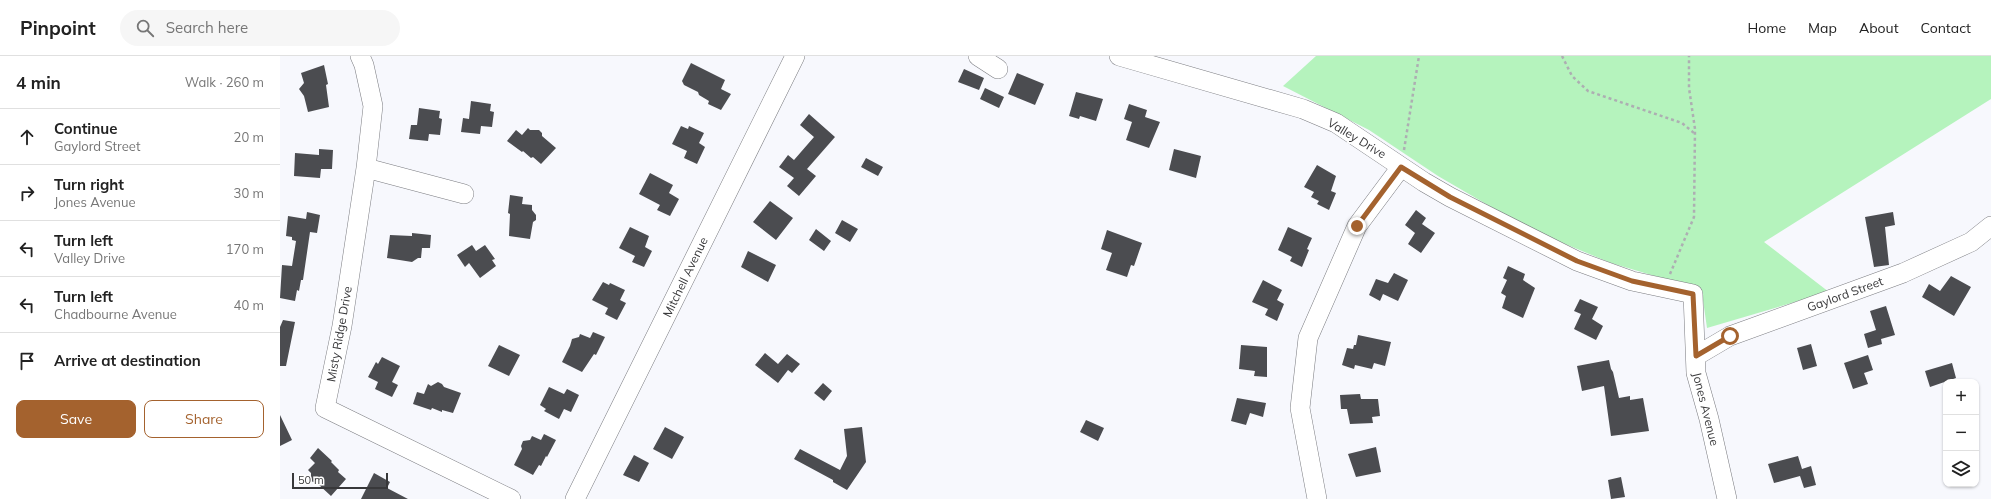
<!DOCTYPE html>
<meta charset="utf-8">
<style>
:root{--surface:#fff;--page:#f6f6f6;--text:#222;--muted:#767676;--line:#e0e0e0;--accent:#a4622e}
body{margin:0;font-family:Mulish,sans-serif;background:var(--page);color:var(--text)}
.controls{position:absolute;right:12px;bottom:12px;display:grid;overflow:hidden;border-radius:8px;box-shadow:0 1px 3px #0004}
.controls button{width:36px;height:36px;display:grid;place-items:center;padding:0;border:0;border-bottom:1px solid var(--line);background:var(--surface);color:var(--text);font:20px sans-serif}
.scale{position:absolute;left:12px;bottom:10px;width:96px;box-sizing:border-box;padding-left:4px;border:2px solid #38383a;border-top:0;font-size:11px;line-height:14px;white-space:nowrap;color:#38383a;-webkit-text-stroke:3px #fff;paint-order:stroke}
.stop{position:absolute;width:12px;height:12px;margin:-9px;border:3px solid #a4622e;border-radius:50%;background:#fff}
.stop.end{background:#a4622e;border-color:#fff;box-shadow:0 1px 4px #0008}
.list{margin:0;padding:0;list-style:none}
h2{display:flex;justify-content:space-between;align-items:center;height:52px;margin:0;padding:0 16px;font-size:17px}
h2 small{font-size:13px;font-weight:400;color:var(--muted)}
.list li{display:grid;grid-template-columns:26px 1fr auto;gap:12px;align-items:center;box-sizing:border-box;height:56px;padding:0 16px;border-top:1px solid var(--line)}
.list b{display:block;font-size:15px;white-space:nowrap}
.list p{margin:0;font-size:13px;white-space:nowrap;color:var(--muted)}
.list em{font-size:13px;font-style:normal;color:var(--muted)}
.actions{display:flex;gap:8px;padding:12px 16px}
.actions a{flex:1;padding:9px 0;border:1px solid var(--accent);border-radius:8px;text-align:center;font-size:14px;color:var(--accent)}
.actions .main{background:var(--accent);color:#fff}
.icon{flex:none;width:22px;height:22px;fill:none;stroke:currentColor;stroke-width:2;stroke-linecap:round;stroke-linejoin:round}
.map{position:relative;flex:none;width:1711px;height:443px;overflow:hidden}
header{display:flex;align-items:center;gap:24px;box-sizing:border-box;height:56px;padding:0 20px;background:var(--surface);border-bottom:1px solid var(--line)}
header strong{font-size:19px}
nav{display:flex;gap:22px;margin-inline-start:auto;font-size:14px}
.search{width:280px;height:36px;background:var(--page);display:flex;align-items:center;gap:10px;box-sizing:border-box;padding:0 14px;border-radius:22px;color:var(--muted);font-size:15px}
main{display:flex}
aside{flex:1;background:var(--surface)}
.map>svg:first-child{display:block}
.green{fill:#b5f3bd}
.building{fill:#4b4c50}
.lines{fill:none;stroke-linecap:round;stroke-linejoin:round}
.minor-casing{stroke:#7b7c81;stroke-width:20}
.path{stroke:#adaeb2;stroke-width:2.5;stroke-dasharray:3 3;stroke-linecap:butt}
.minor{stroke:#fff;stroke-width:19}
.route{stroke:#a4622e;stroke-width:5}
.labels{text-anchor:middle;dominant-baseline:central;stroke-width:4;stroke-linejoin:round;paint-order:stroke}
.street-label{font-size:12px;fill:#38383a;stroke:#fff}
</style>
<header>
<strong>Pinpoint</strong>
<div class="search"><svg class="icon" aria-label="search" viewBox="0 0 24 24"><circle cx="10" cy="10" r="6"/><path d="M15 15l6 6"/></svg>Search here</div>
<nav><a>Home</a><a>Map</a><a>About</a><a>Contact</a></nav>
</header>
<main>
<aside>
<h2>4 min<small>Walk · 260 m</small></h2>
<ul class="list">
<li><svg class="icon" aria-label="ahead" viewBox="0 0 24 24"><path d="M12 20V5M6 11l6-6 6 6"/></svg><div><b>Continue</b><p>Gaylord Street</p></div><em>20 m</em></li>
<li><svg class="icon" aria-label="right" viewBox="0 0 24 24"><path d="M7 20v-9h11M14 6l5 5-5 5"/></svg><div><b>Turn right</b><p>Jones Avenue</p></div><em>30 m</em></li>
<li><svg class="icon" aria-label="left" viewBox="0 0 24 24"><path d="M17 20v-9H6M10 6l-5 5 5 5"/></svg><div><b>Turn left</b><p>Valley Drive</p></div><em>170 m</em></li>
<li><svg class="icon" aria-label="left" viewBox="0 0 24 24"><path d="M17 20v-9H6M10 6l-5 5 5 5"/></svg><div><b>Turn left</b><p>Chadbourne Avenue</p></div><em>40 m</em></li>
<li><svg class="icon" aria-label="arrive" viewBox="0 0 24 24"><path d="M6 21V4h12l-3 4 3 4H6"/></svg><div><b>Arrive at destination</b></div></li>
</ul>
<div class="actions"><a class="main">Save</a><a>Share</a></div>
</aside>
<div class="map">
<svg width="1711" height="443" viewBox="0 0 1711 443">
<rect width="100%" height="100%" fill="#f7f8fd"/>
<!-- green -->
<path class="green" d="M1036,0H1711V43L1484,186L1549,236L1427,272L1422,237L1405,229L1331,207L1249,173L1158,120L1089,74L1003,30Z"/>
<!-- building -->
<path class="building" d="M411,7L445,24L441,33L451,38L441,54L428,48L429,45L419,39L418,36L404,29L402,25Z
M44,9L48,28L46,29L49,51L28,56L24,40L19,33L24,27L21,17Z
M684,13L704,22L699,34L678,26Z
M737,17L764,28L755,49L728,38Z
M705,32L724,41L719,52L700,43Z
M796,36L823,43L816,65L800,60L799,63L789,60Z
M191,45L211,48L210,55L214,56L212,71L201,70L200,78L181,76L183,62L189,63Z
M849,48L867,54L865,61L880,66L869,92L846,84L852,66L844,63Z
M139,52L160,55L159,62L162,63L160,79L149,78L148,85L129,83L131,69H137Z
M529,58L555,81L527,113L536,120L519,140L507,130L514,122L499,111L508,99L514,104L534,81L520,69Z
M401,70L408,73L409,70L424,77L419,87L425,91L417,108L404,102L407,95L392,88Z
M248,72L250,74H259L262,77V80L276,92L261,108L253,101L251,102L243,95L242,96L227,85L236,74L242,79Z
M39,93L53,94L52,113H41L40,122L14,120L15,97L39,99Z
M894,93L921,100L916,122L889,114Z
M586,102L603,111L598,120L581,111Z
M1037,109L1056,120L1051,135L1056,137L1049,154L1037,148L1039,145L1031,141L1034,136L1024,131Z
M370,117L393,129L389,137L399,143L390,160L377,154L380,149L359,138Z
M230,139L243,141L242,148L252,149V154L256,159V164L253,166L250,183L229,180L230,158L228,157Z
M490,145L513,162L496,184L473,166Z
M1136,154L1146,162L1142,168L1155,177L1141,197L1128,188L1135,177L1125,169Z
M27,156L40,159L37,177L30,176L23,224H21L19,235L17,234L15,245L0,242L2,209L12,210L16,185L12,184V181L6,180L8,160L26,163Z
M1613,156L1615,169L1605,171L1609,209L1594,211L1585,161Z
M562,164L578,173L570,186L555,177Z
M350,171L369,180L365,191L372,195L364,211L352,206L355,200L339,192Z
M1008,171L1032,182L1027,193L1029,194L1022,211L1010,205L1012,201L998,194Z
M536,173L551,185L544,195L529,184Z
M827,174L862,187L854,210L851,209L847,221L826,214L832,197L821,193Z
M132,177L151,179L150,192H142L141,202H138L132,206L107,202L110,179L132,180Z
M192,189L196,195L205,189L215,203L212,204L216,210L200,222L189,207L185,211L177,199Z
M468,195L496,209L488,226L461,211Z
M1228,210L1245,218L1243,224L1255,232L1243,262L1222,252L1226,240L1221,237L1227,224L1223,222Z
M1114,217L1128,224L1118,245L1103,238L1100,245L1089,239L1096,223L1108,227Z
M1671,220L1691,231L1674,260L1642,241L1649,228L1660,235Z
M983,224L1002,234L997,244L1004,248L997,265L985,259L988,253L972,246Z
M323,226L329,229L330,227L345,234L340,244L346,247L337,264L325,258L328,252L312,244Z
M1300,243L1318,251L1312,263L1323,270L1316,284L1294,273L1301,258L1294,255Z
M1606,250L1615,279L1601,283L1602,288L1588,292L1584,278L1596,274L1590,255Z
M3,264L15,266L6,310H0V271Z
M313,276L325,281L316,299L314,298L302,316L282,306L290,290L292,283L299,281L300,278L310,282Z
M1078,279L1111,286L1105,310L1094,307L1092,313L1075,309L1074,313L1062,309L1067,292L1073,293L1074,289H1076Z
M1531,288L1537,310L1523,314L1517,292Z
M219,289L240,299L229,320L208,310Z
M961,289L987,291V321L974,320L975,315L959,313Z
M485,297L498,308L507,298L520,308L512,317L508,314L498,327L475,309Z
M1588,299L1593,314L1584,317L1588,328L1573,333L1564,307Z
M102,301L120,310L112,326L118,329L112,341L95,333L98,326L88,321L96,306L98,308Z
M1329,304L1331,313L1333,316L1339,342L1350,340V344L1363,342L1369,375L1331,380L1324,330L1302,335L1297,310Z
M1672,307L1676,322L1650,331L1645,315Z
M158,326L162,328L164,331L181,337L173,357L162,354V356L152,352L151,354L133,348L137,336L144,338L148,328L151,330Z
M543,327L552,335L544,345L534,337Z
M269,331L284,338L287,333L299,339L291,356L284,353L279,363L264,355L266,353L260,349Z
M1080,338L1081,343H1098L1100,360L1092,361L1093,367L1070,368L1067,353H1061L1060,339Z
M957,342L986,347L983,361L970,357L966,369L951,365Z
M0,359L12,384L0,390Z
M806,364L824,372L818,385L800,376Z
M385,371L404,381L392,403L373,393Z
M582,371L586,406L567,434L553,426V424L514,403L520,393L560,414L567,400L564,373Z
M264,378L276,384L267,401L266,400L261,410L259,409L253,419L234,409L242,393L241,390L243,385L250,384L252,380L261,384Z
M1096,391L1101,416L1076,421L1068,398Z
M38,392L52,405L51,406L59,414L58,416L66,423L51,440L38,428L31,425V417L28,414L35,407L30,402Z
M354,399L369,407L359,426L343,419Z
M1518,400L1522,413L1531,410L1536,429L1524,432L1520,420L1494,427L1488,408Z
M94,417L110,426L107,432L128,443H81Z
M1341,421L1345,441L1331,443L1328,424Z"/>
<g class="lines">
<defs>
<path id="minor" d="M80,0L84,9L93,50L86,112L62,270L45,352L231,443
M698,0L718,13
M839,0L1023,53L1056,67L1144,126L1170,141L1297,205L1352,225L1413,238L1416,317L1429,363L1447,443
M86,112L184,138
M1416,300L1450,280L1623,217L1691,186L1711,170
M295,443L515,0
M1037,443L1020,352L1028,282L1077,170L1121,111"/>
</defs>
<!-- minor casing -->
<use href="#minor" class="minor-casing"/>
<!-- path -->
<path class="path" d="M1282,0L1292,20L1308,35L1402,67L1414,77
M1124,94L1139,0
M1390,218L1414,161L1415,73L1409,32V0"/>
<!-- minor -->
<use href="#minor" class="minor"/>
</g>
<g class="lines">
<!-- route -->
<path class="route" d="M1077,170L1121,111L1170,141L1297,205L1352,225L1413,238L1416,300L1450,280"/>
</g>
<g class="labels">
<!-- street labels -->
<g class="street-label">
<text transform="translate(1077 82) rotate(31)">Valley Drive</text>
<text transform="translate(405 221) rotate(-64)">Mitchell Avenue</text>
<text transform="translate(1565 238) rotate(-20)">Gaylord Street</text>
<text transform="translate(59 278) rotate(-80)">Misty Ridge Drive</text>
<text transform="translate(1426 353) rotate(76)">Jones Avenue</text>
</g>
</g>
</svg>
<div class="controls">
<button>+</button>
<button>−</button>
<button><svg class="icon" aria-label="layers" viewBox="0 0 24 24"><path d="M12 4l9 5-9 5-9-5zM3 14l9 5 9-5"/></svg></button>
</div>
<div class="scale">50 m</div>
<div class="stop" style="left:1450px;top:280px"></div>
<div class="stop end" style="left:1077px;top:170px"></div>
</div>
</main>
